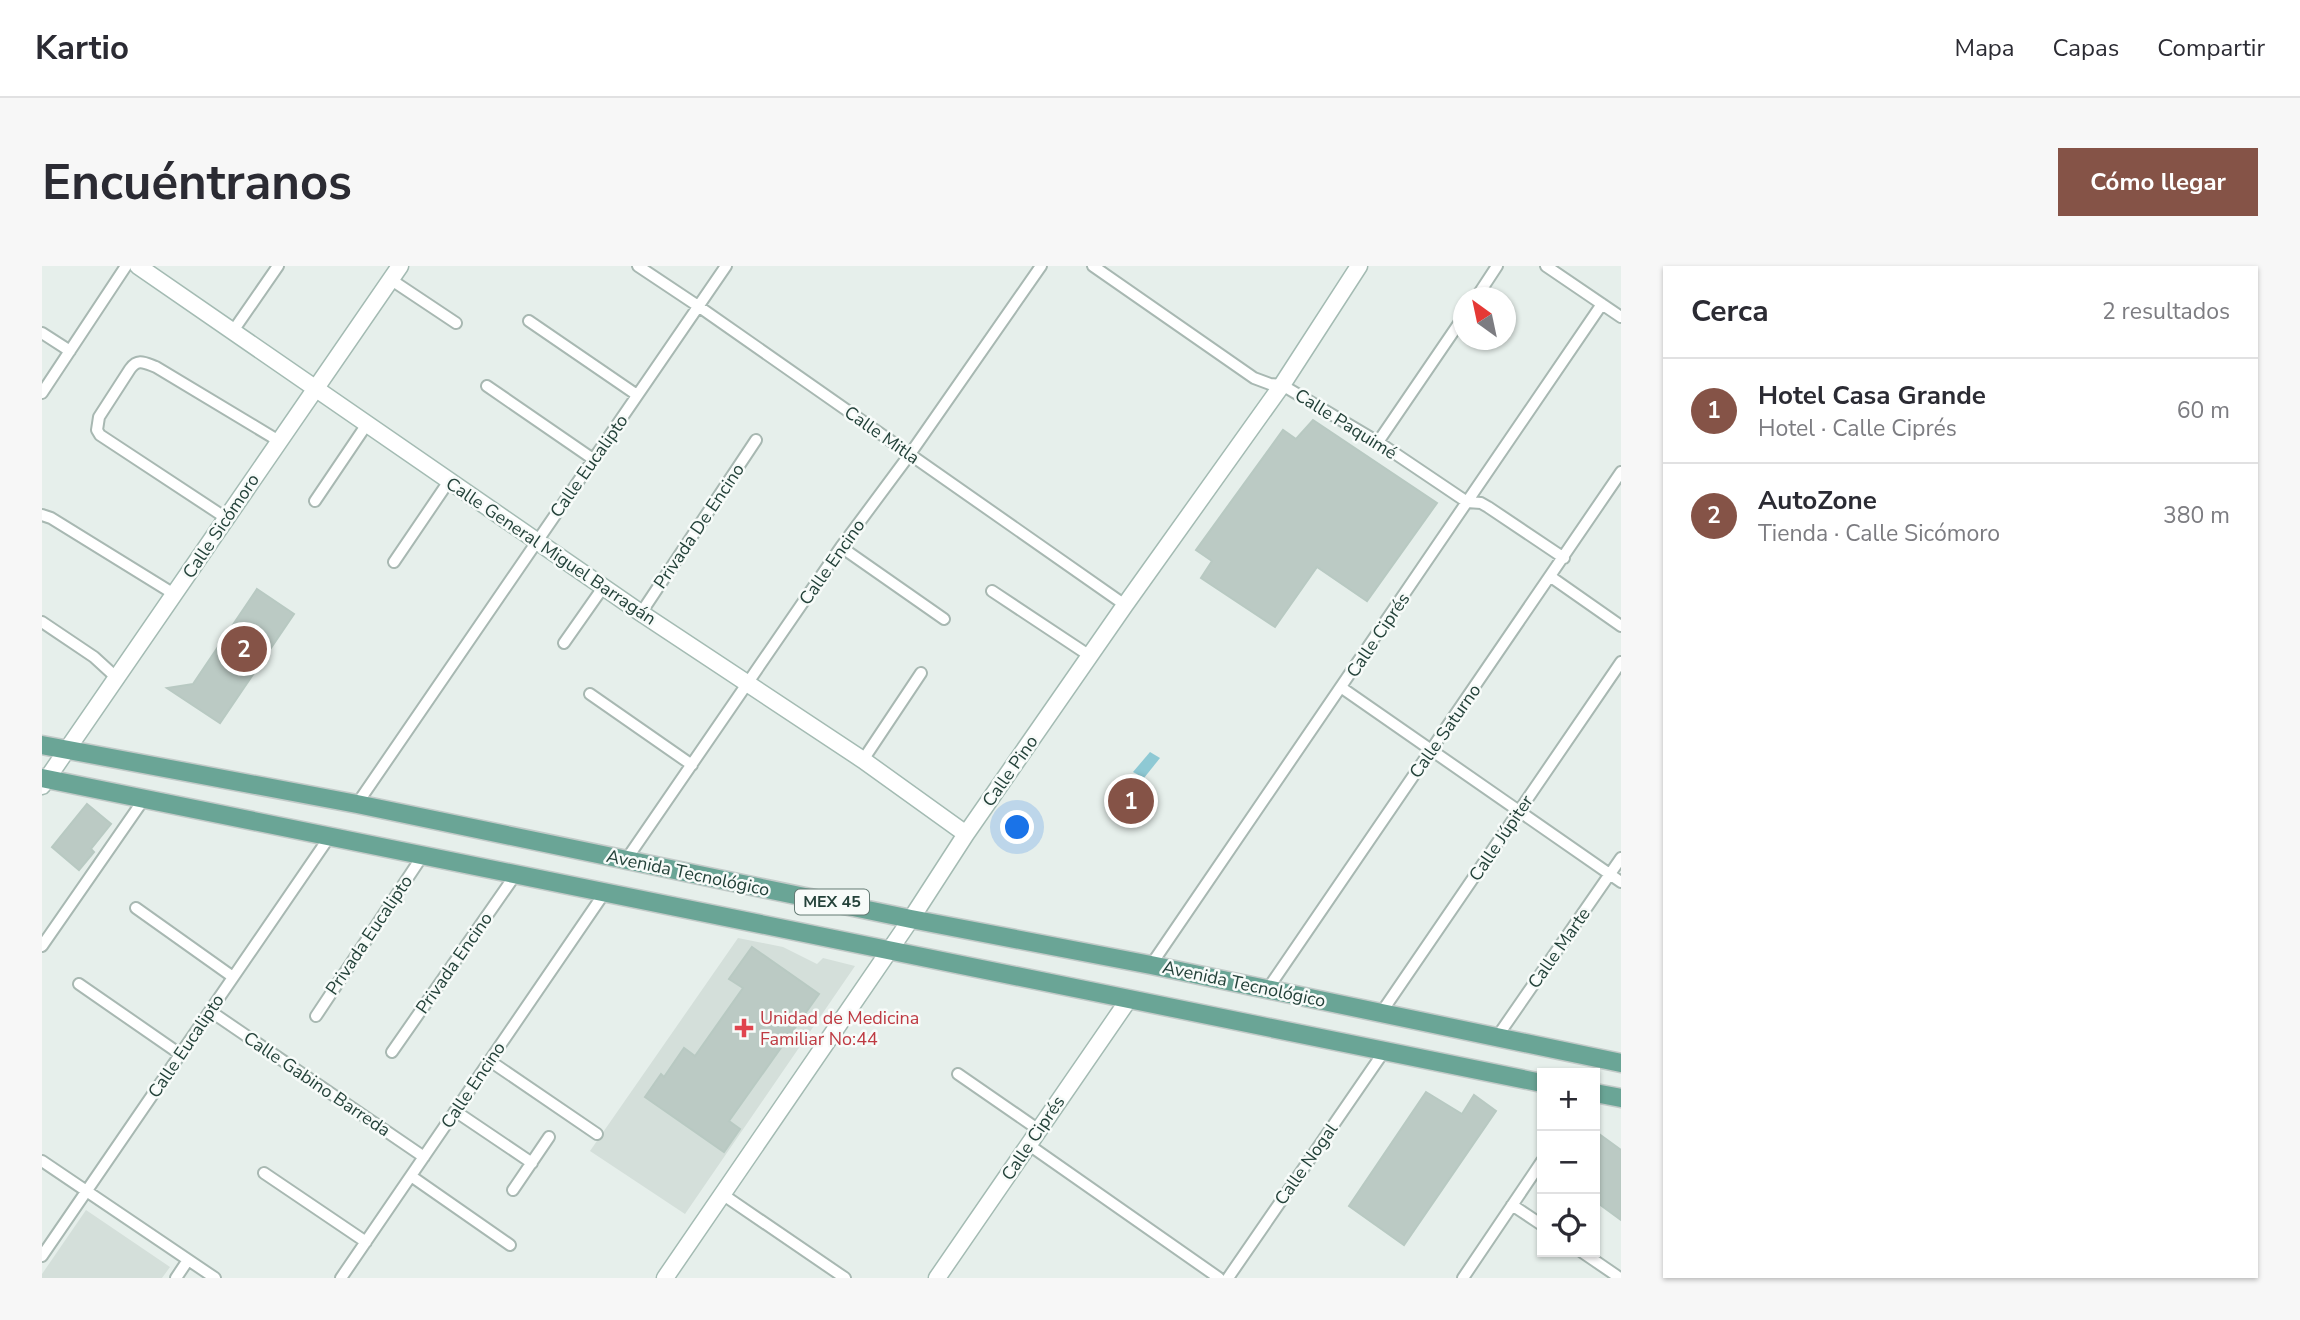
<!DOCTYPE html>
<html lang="es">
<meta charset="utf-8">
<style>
:root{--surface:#fff;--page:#f7f7f7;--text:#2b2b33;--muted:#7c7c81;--line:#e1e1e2;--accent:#855347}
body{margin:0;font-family:"Nunito Sans",sans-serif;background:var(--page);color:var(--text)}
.controls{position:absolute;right:21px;bottom:21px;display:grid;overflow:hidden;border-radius:0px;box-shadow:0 2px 5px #0004}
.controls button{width:63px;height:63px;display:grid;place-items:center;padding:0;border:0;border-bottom:2px solid var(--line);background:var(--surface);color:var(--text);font:35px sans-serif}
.compass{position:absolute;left:1411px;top:21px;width:63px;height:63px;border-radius:50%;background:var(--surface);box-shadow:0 2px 5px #0004;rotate:327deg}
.you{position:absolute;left:976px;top:562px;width:24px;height:24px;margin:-18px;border:5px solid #fff;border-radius:50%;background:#1a73e8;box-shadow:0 0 0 10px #1a73e833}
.badge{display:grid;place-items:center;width:46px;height:46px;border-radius:50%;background:var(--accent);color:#fff;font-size:23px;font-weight:700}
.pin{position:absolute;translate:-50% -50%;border:4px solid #fff;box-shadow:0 2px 7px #0006}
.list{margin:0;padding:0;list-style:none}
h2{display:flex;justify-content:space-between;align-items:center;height:91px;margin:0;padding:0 28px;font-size:30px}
h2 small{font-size:23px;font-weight:400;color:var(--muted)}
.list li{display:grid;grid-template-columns:46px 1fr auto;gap:21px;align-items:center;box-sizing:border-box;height:105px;padding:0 28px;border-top:2px solid var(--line)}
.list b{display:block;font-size:26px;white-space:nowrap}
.list p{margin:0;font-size:23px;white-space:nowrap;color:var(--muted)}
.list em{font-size:23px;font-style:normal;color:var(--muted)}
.icon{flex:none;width:38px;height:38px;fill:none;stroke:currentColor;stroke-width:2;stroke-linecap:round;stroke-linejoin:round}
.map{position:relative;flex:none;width:1579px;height:1012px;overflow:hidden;border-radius:0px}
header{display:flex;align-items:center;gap:42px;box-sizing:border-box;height:98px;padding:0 35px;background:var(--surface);border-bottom:2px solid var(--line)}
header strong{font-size:33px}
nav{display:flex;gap:38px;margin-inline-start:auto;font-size:24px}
.intro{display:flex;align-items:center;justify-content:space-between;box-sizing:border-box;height:168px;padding:0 42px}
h1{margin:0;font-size:49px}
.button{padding:18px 32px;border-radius:0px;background:var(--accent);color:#fff;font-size:24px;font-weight:700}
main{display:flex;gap:42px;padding:0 42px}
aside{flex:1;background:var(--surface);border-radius:0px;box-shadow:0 2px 5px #0004}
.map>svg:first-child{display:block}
.built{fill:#d4dfda}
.water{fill:#8ec9d4}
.building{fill:#bbcac4;stroke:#b8c9c2;stroke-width:2}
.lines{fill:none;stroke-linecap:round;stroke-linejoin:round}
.street-casing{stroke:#a8b8b2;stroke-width:14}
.secondary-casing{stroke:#a4bbb3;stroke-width:19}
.primary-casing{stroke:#c2cac8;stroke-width:21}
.street{stroke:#fff;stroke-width:10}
.secondary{stroke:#fff;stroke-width:16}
.primary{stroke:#6aa596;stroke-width:18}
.health-dot{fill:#e0444e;stroke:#f7fbf9;stroke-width:2.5}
.labels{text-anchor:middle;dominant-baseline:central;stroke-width:5;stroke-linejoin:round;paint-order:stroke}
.shield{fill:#f7fbf9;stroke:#637a73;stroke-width:2}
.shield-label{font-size:16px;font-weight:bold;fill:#24423a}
.street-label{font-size:18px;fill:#24423a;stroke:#f7fbf9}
.health-label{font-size:18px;fill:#be3a42;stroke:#f7fbf9;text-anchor:start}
</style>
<header>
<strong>Kartio</strong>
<nav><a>Mapa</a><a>Capas</a><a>Compartir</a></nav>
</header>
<div class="intro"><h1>Encuéntranos</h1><a class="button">Cómo llegar</a></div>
<main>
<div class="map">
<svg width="1579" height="1012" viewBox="0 0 1579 1012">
<rect width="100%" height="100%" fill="#e6efeb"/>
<!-- built -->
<path class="built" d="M696,672L741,681L775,698L781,692L813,700L643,948L548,885Z
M44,944L128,1001L120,1012H0V1008Z"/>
<!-- water -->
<path class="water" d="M1108,486L1118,492L1102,512L1091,506Z"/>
<!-- building -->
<path class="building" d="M1271,154L1395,237L1325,335L1275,301L1233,361L1159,312L1170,295L1154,284L1241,164L1254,173Z
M215,323L252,348L178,457L125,422L151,418Z
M45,538L69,558L49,583L52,586L37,604L10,581Z
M710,681L777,728L687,855L698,863L682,886L603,831L619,808L622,811L642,782L653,790L701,722L687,713Z
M1384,826L1420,848L1432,829L1454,845L1362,979L1307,940Z
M1553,865L1579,884V954L1553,935Z"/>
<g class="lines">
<defs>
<path id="street" d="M596,0L656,40L1083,339
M1051,0L1212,112L1228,118L1240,119L1336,176L1425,236L1439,237L1446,241L1522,292
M1504,0L1579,51
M348,13L414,57
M1434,32L1455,0
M487,55L595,129
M191,65L236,0
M0,67L28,85
M445,120L551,193
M0,127L84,0
M1336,176L1422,50
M273,235L325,158
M0,249L9,252L132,328
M184,252L58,169L55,164L57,151L88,103C96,92 103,97 114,101L237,175
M799,281L902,353
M352,296L407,215
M1509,311L1579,360
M950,325L1048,390
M599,347L714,174
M0,356L52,391L76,413
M522,377L562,320
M1300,422L1579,616
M548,428L650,499
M821,494L879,407
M315,538L684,0
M584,594L799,281L868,188L999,0
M94,642L191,711
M0,680L102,533
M1109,699L1560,38
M37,718L138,788
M1225,724L1579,206
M168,745L382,891
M1339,747L1579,396
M274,750L381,589
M1455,771L1579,592
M350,786L474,608
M448,795L555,868
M916,808L997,864
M413,845L490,897
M987,879L1177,1012
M0,895L173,1012
M222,907L324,976
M369,910L468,979
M471,924L507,871
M680,928L803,1012
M1470,939L1500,959
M1540,986L1578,1012
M0,990L288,570
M134,1012L146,994
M299,1012L563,626
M1186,1012L1343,784
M1421,1012L1500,895"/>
<path id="secondary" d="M96,0L599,347L821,494L924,568
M0,520L358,0
M623,1012L869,653L924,568L1083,339L1240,119L1317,0
M895,1012L1087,733"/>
<path id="primary" d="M0,479L315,538L869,653L1109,699L1579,797
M0,512L1500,817
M1553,827L1579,832"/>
</defs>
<!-- street casing -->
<use href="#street" class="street-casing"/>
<!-- secondary casing -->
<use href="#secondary" class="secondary-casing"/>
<!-- primary casing -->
<use href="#primary" class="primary-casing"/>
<!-- street -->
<use href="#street" class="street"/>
<!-- secondary -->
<use href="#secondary" class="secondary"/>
<!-- primary -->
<use href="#primary" class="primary"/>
</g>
<!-- markers -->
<path class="health-dot" d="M698.5 751.5h7v7h7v7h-7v7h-7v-7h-7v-7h7z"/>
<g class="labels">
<!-- shield labels -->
<rect class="shield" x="753" y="623.5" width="74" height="25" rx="5"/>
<g class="shield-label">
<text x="790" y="636">MEX 45</text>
</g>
<!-- street labels -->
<g class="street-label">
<text transform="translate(1304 158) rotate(32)">Calle Paquimé</text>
<text transform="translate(840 169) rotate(35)">Calle Mitla</text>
<text transform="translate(547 200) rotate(-55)">Calle Eucalipto</text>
<text transform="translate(179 260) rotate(-56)">Calle Sicómoro</text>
<text transform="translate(657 260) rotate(-56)">Privada De Encino</text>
<text transform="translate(509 285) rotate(34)">Calle General Miguel Barragán</text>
<text transform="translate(790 296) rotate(-55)">Calle Encino</text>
<text transform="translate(1336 369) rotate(-56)">Calle Ciprés</text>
<text transform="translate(1403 465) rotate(-55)">Calle Saturno</text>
<text transform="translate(968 505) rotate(-55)">Calle Pino</text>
<text transform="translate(1459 572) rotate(-56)">Calle Júpiter</text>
<text transform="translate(646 607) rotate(12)">Avenida Tecnológico</text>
<text transform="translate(327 669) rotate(-56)">Privada Eucalipto</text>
<text transform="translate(1517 682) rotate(-55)">Calle Marte</text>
<text transform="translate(412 697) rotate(-55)">Privada Encino</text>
<text transform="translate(1202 718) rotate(12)">Avenida Tecnológico</text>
<text transform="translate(144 780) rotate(-56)">Calle Eucalipto</text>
<text transform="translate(275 818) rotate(34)">Calle Gabino Barreda</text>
<text transform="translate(431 819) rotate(-56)">Calle Encino</text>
<text transform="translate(991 872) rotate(-56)">Calle Ciprés</text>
<text transform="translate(1264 898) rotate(-55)">Calle Nogal</text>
</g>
<!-- health labels -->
<g class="health-label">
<text x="718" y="752">Unidad de Medicina<tspan x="718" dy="21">Familiar No:44</tspan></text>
</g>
</g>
</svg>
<div class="controls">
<button>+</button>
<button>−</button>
<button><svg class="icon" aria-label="locate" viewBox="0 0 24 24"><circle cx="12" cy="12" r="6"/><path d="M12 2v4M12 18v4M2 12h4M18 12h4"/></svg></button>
</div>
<svg class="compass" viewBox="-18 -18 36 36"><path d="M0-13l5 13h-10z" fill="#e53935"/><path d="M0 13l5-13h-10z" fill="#7c7c81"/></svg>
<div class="you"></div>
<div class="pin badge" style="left:1089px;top:535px">1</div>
<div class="pin badge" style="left:202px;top:383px">2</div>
</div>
<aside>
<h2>Cerca<small>2 resultados</small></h2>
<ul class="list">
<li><span class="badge">1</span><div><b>Hotel Casa Grande</b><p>Hotel · Calle Ciprés</p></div><em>60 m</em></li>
<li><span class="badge">2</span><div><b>AutoZone</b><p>Tienda · Calle Sicómoro</p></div><em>380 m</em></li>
</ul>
</aside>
</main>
